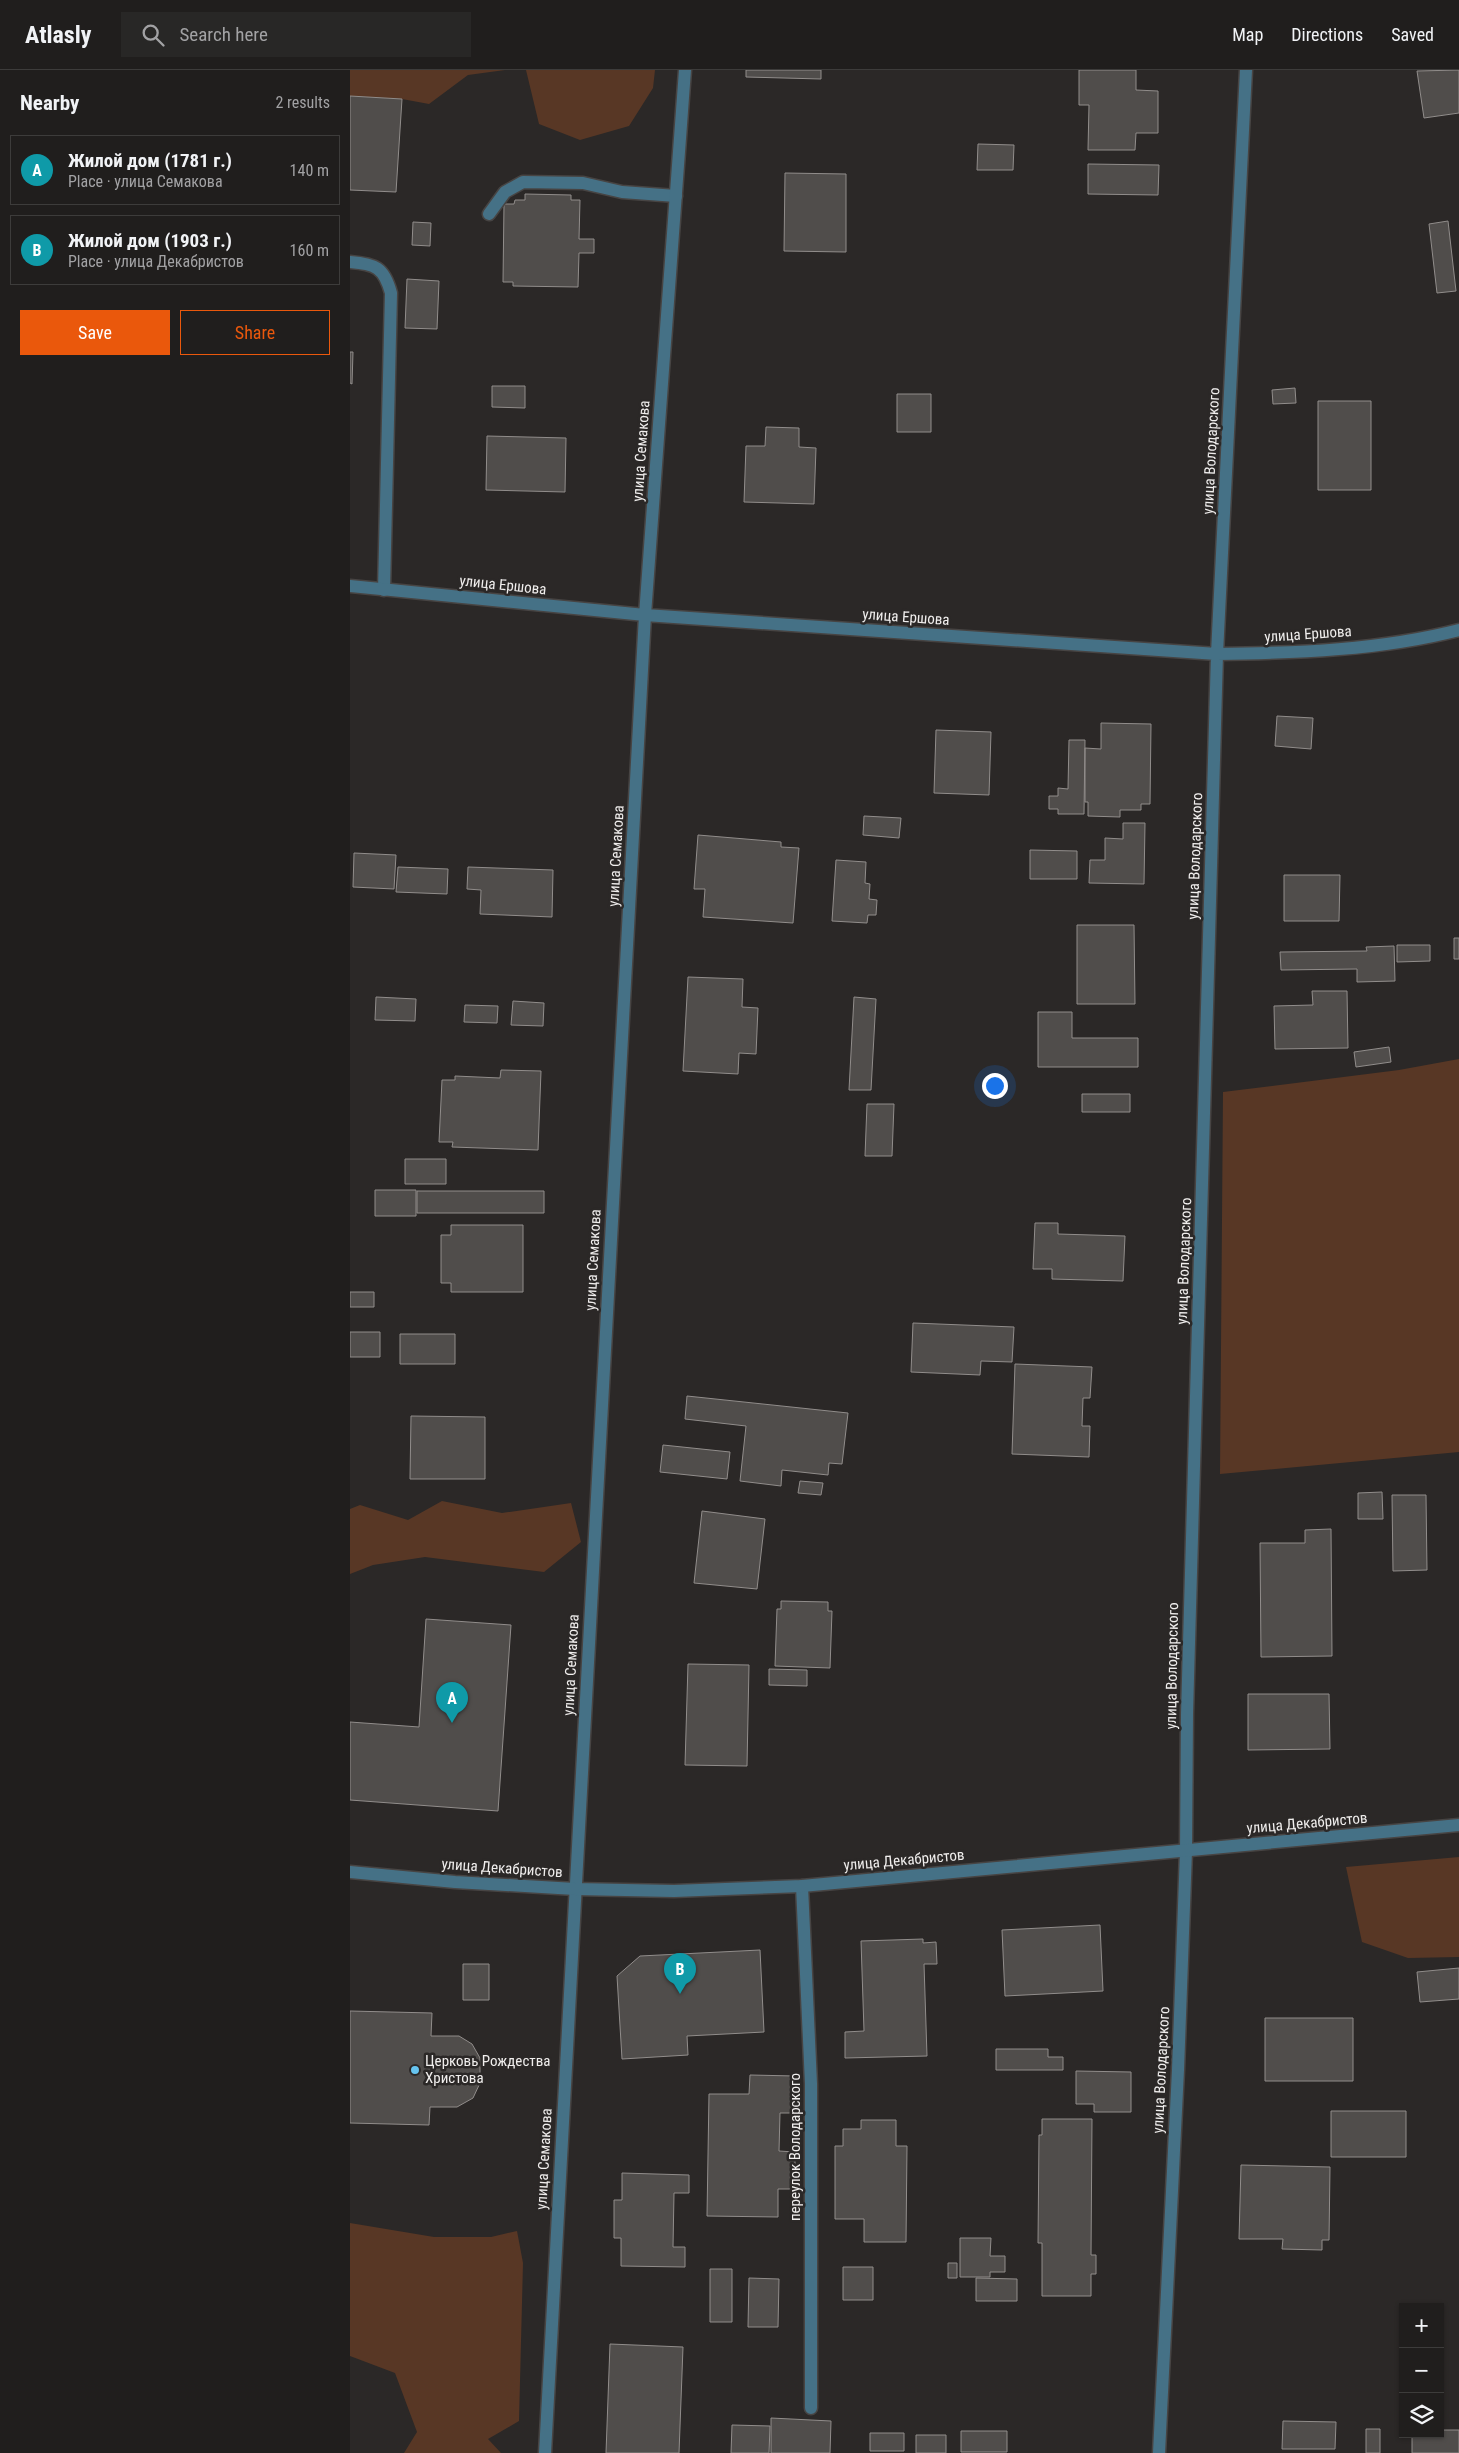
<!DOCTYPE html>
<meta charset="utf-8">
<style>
:root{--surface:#201e1d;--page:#282726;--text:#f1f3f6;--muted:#a2a2a4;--line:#3d3c3b;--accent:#ea580c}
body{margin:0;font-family:"Roboto Condensed",sans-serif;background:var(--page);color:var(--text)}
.controls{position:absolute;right:15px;bottom:15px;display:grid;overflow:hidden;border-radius:0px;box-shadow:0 1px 4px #0004}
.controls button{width:45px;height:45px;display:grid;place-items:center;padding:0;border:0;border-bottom:1px solid var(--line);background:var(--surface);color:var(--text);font:25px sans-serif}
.you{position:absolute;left:644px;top:1015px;width:18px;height:18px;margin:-12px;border:4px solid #fff;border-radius:50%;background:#1a73e8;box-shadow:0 0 0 8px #1a73e833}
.badge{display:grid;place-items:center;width:32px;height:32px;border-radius:50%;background:var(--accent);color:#fff;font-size:16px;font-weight:700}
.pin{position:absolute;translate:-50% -41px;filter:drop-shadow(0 1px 2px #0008)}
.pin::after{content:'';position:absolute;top:26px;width:18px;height:15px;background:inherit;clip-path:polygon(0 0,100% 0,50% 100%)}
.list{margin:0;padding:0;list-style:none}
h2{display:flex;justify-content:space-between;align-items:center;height:65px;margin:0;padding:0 20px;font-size:21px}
h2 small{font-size:16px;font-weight:400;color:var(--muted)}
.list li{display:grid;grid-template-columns:32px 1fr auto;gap:15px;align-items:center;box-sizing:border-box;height:70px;margin:0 10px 10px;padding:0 10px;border:1px solid var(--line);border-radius:0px}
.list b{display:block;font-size:19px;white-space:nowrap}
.list p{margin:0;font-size:16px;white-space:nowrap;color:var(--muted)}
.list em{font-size:16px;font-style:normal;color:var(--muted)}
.actions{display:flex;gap:10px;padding:15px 20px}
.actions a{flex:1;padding:11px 0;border:1px solid var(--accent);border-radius:0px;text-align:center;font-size:18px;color:var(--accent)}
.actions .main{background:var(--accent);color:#fff}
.icon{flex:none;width:28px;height:28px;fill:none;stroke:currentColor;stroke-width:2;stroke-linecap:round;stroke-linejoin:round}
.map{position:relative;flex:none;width:1109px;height:2383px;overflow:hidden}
header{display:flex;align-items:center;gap:30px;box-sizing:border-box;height:70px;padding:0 25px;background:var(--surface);border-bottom:1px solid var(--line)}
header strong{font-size:24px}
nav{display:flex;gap:28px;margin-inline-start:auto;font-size:18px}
.search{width:350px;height:45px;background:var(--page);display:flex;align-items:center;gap:12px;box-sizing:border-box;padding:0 18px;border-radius:0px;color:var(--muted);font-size:19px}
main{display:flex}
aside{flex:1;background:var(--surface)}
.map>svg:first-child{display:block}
.green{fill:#583725}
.building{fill:#504d4b;stroke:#918d8b}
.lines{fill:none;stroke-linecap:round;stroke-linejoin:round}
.service-casing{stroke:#474443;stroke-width:15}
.minor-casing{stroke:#474443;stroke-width:15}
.tertiary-casing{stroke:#474443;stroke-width:15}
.service{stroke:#457186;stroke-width:12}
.minor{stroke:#457186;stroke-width:12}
.tertiary{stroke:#457186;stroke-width:12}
.poi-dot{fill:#66c4ef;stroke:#2b2827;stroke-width:2}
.labels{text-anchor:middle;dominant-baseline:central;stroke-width:5;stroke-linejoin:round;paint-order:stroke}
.street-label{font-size:15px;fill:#f0eeed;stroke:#2b2827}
.poi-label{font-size:15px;fill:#f0eeed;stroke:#2b2827;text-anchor:start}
</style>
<header>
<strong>Atlasly</strong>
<div class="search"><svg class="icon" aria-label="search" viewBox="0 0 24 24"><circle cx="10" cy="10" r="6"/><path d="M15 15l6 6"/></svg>Search here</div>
<nav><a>Map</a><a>Directions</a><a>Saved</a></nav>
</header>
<main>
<aside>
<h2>Nearby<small>2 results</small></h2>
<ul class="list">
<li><span class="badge" style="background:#0f9aa8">A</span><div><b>Жилой дом (1781 г.)</b><p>Place · улица Семакова</p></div><em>140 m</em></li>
<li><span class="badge" style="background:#0f9aa8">B</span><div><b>Жилой дом (1903 г.)</b><p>Place · улица Декабристов</p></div><em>160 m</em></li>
</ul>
<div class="actions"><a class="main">Save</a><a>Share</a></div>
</aside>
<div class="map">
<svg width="1109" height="2383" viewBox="0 0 1109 2383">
<rect width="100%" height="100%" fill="#2b2827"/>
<!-- green -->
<path class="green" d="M0,0H155L118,5L79,34L52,29L0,26Z
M176,0H305L303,18L279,56L230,70L189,54Z
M1109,989V1382L870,1404L873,1022L1049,1000Z
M92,1431L152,1443L221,1433L231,1472L194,1502L75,1487L23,1495L0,1504V1439L10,1435L58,1450Z
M1109,1787V1887L1058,1888L1012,1872L996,1797Z
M0,2153L84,2167H141L167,2161L173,2193L169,2351L138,2369L151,2383H54L67,2362L45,2303L0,2286Z"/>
<!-- building -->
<path class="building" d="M396,0H471V9L396,7Z
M729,0H786V20L808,21V63H786L785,80H738L739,35H729Z
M1109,0V43L1074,48L1067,1Z
M0,26L52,29L46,122L0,120Z
M628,74L664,75L663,100H627Z
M738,94L809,95L808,125L738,124Z
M435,103L496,104V182L434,181Z
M175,124L221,125V130H230L229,169H244V183H229L228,217L163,216V212H153L154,134H164L165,130H175Z
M1098,151L1106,221L1087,223L1079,154Z
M63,152L81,153L80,176L62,175Z
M57,209L89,211L87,259L55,258Z
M0,282H3L2,314L0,313Z
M142,316H175V338L142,337Z
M945,318L946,333L923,334L922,320Z
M547,324H581V362H547Z
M968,331H1021V420H968Z
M416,357L449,358V377L466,378L464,434L394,432L396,376H415Z
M137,366L216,368L215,422L136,420Z
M927,646L963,648L961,679L925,676Z
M751,653L801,654L800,734H791V740H770V747L738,746V732H735V678L751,679Z
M586,660L641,662L639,725L584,723Z
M719,670H735L734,744H708V739H699V726H708V718L718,719Z
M514,746L551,748L549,768L513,765Z
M773,753H795L794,814L739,813L740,790H755V768L773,769Z
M348,765L431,772V777L449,778L443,853L353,847L355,819H344Z
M680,780L727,781V809H680Z
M4,783L46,785L44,819L3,817Z
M486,790L516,792L515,813L520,814L519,829L527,830L526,845H518L517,853L482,851Z
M48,797L98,799L97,824L46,822Z
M118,797L203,800L202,847L130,844L131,820L117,819Z
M934,805H990L989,851H934Z
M727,855H784L785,934H727Z
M1104,868H1109V889H1104Z
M1047,875H1080V891L1047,892Z
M1044,876L1045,911L1007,912V899L931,900L930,882L1017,881L1016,877Z
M338,907L393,909L392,937L408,938L406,984L389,983L388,1004L333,1001Z
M962,921H997L998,978L925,979L924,936L963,935Z
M26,927L66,929L65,951L25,950Z
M504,927L526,929L521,1020H499Z
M163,931L194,933L193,956L161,955Z
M115,935L148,936L147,953L114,952Z
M688,942H722V968H788V997H688Z
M1039,977L1041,992L1006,997L1004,982Z
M151,1000L191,1001L188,1080L102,1077L103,1072H89L92,1010H105V1006L150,1008Z
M732,1024H780V1042H732Z
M517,1034H544L542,1086H515Z
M55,1089H96V1114H55Z
M25,1120H66V1146H25Z
M67,1121H194V1143H67Z
M685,1153H708V1164L775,1166L773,1211L702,1209V1199H683Z
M101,1155H173V1222H101V1213H91V1165H101Z
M0,1222H24V1237H0Z
M563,1253L664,1257L662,1292L631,1291L630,1305L561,1302Z
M0,1262H30V1287H0Z
M50,1264H105V1294H50Z
M665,1294L742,1297L740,1328H733L732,1356H740L739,1387L662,1384Z
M337,1326L498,1343L492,1394L479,1393L478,1405L432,1400L431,1416L390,1411L396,1356L335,1349Z
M61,1346L135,1347V1409H60Z
M313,1375L380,1382L377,1409L310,1402Z
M450,1411L473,1413L471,1425L448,1423Z
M1032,1422L1033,1449H1008V1423Z
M1042,1425H1076L1077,1500L1043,1501Z
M352,1441L415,1449L407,1519L344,1513Z
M981,1459L982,1586L911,1587L910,1473H955V1460Z
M431,1531L478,1532V1541H482L480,1598L425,1596L427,1539H431Z
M76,1549L161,1555L148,1741L0,1730V1652L69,1657Z
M338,1594L399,1595L397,1696L335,1695Z
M419,1599L457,1600V1616L419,1615Z
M898,1624H979L980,1679L898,1680Z
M750,1855L753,1921L655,1926L652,1860Z
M573,1869V1873L586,1872L587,1894H574L577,1986L495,1988V1962L514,1961L511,1871Z
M410,1880L414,1962L337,1966L338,1985L272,1989L267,1906L290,1886Z
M113,1894H139V1930H113Z
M1109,1898V1929L1070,1932L1067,1902Z
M0,1941L82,1943L81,1966H109L122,1974L130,1988V2013L123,2028L107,2037H80L79,2055L0,2053Z
M915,1948H1003V2011H915Z
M646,1979H698V1987H713V2000H646Z
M726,2001L781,2002V2042H744V2034H726Z
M400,2005L445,2006L444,2043H430L429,2081L445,2082V2119H428V2147L357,2146L359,2024H399Z
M981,2041H1056V2087H981Z
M692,2049H742L741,2185H746V2204H741V2226H692V2173H688L689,2065H692Z
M511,2050H546V2076H557L556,2172H514V2149H485V2076H493V2059H511Z
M891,2095L980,2097L979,2170H972V2180L932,2179L933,2169H889Z
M272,2103L339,2105V2123H324L323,2177H335V2197L271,2196V2168H264V2130H272Z
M610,2168H641L640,2186H655V2202H640V2207H610Z
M598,2193H607V2208H598Z
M493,2197H523V2230H493Z
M360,2199H382V2252H360Z
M399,2208L429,2209L428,2257H398Z
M626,2208L667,2209V2231H626Z
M260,2274L333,2277L329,2383H256Z
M421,2348L481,2351L480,2383H421Z
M933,2351L986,2352L985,2379H932Z
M382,2355L420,2356L419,2383H381Z
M1016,2359H1030V2383H1016Z
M1090,2360H1109V2383H1062V2364H1090Z
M611,2361H657V2382H611Z
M520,2363H554V2381H520Z
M566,2365H596V2383H566Z"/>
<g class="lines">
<defs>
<path id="service" d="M139,144L155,122L173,112L233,113L272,122L326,126
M0,192C25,194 34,197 41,223L34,520"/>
<path id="minor" d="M0,516L295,545L867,584C947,583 1031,580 1109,560
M452,1816L461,2014V2338
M195,2383L295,545L335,0
M809,2383L828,2000L836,1781L837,1644L867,584L896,0"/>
<path id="tertiary" d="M0,1802L105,1812L225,1819L324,1821L452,1816L1109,1755"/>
</defs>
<!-- service casing -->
<use href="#service" class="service-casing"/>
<!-- minor casing -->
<use href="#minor" class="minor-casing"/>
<!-- tertiary casing -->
<use href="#tertiary" class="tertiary-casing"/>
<!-- service -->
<use href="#service" class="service"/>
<!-- minor -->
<use href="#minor" class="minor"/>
<!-- tertiary -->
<use href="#tertiary" class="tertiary"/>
</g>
<!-- markers -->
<circle class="poi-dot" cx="65" cy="2000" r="5"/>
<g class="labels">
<!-- street labels -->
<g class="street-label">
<text transform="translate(291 381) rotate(-86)">улица Семакова</text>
<text transform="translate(861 381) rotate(-87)">улица Володарского</text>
<text transform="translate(153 515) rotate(6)">улица Ершова</text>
<text transform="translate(556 547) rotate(4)">улица Ершова</text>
<text transform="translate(958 564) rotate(-4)">улица Ершова</text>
<text transform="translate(266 786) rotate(-87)">улица Семакова</text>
<text transform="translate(845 786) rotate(-88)">улица Володарского</text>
<text transform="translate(243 1190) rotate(-87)">улица Семакова</text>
<text transform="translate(834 1191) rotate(-88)">улица Володарского</text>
<text transform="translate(221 1595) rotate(-87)">улица Семакова</text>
<text transform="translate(822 1596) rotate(-89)">улица Володарского</text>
<text transform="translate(957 1753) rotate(-5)">улица Декабристов</text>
<text transform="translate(554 1790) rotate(-5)">улица Декабристов</text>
<text transform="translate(152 1798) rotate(4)">улица Декабристов</text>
<text transform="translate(811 2000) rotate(-87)">улица Володарского</text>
<text transform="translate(445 2077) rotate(-90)">переулок Володарского</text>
<text transform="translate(194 2089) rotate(-87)">улица Семакова</text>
</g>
<!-- poi labels -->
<g class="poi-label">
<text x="75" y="1991">Церковь Рождества<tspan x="75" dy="17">Христова</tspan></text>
</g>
</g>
</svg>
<div class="controls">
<button>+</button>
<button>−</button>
<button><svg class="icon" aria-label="layers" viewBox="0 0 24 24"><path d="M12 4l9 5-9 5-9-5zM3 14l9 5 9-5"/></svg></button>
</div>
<div class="you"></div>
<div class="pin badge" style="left:102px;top:1653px;background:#0f9aa8">A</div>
<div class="pin badge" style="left:330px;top:1924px;background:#0f9aa8">B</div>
</div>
</main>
